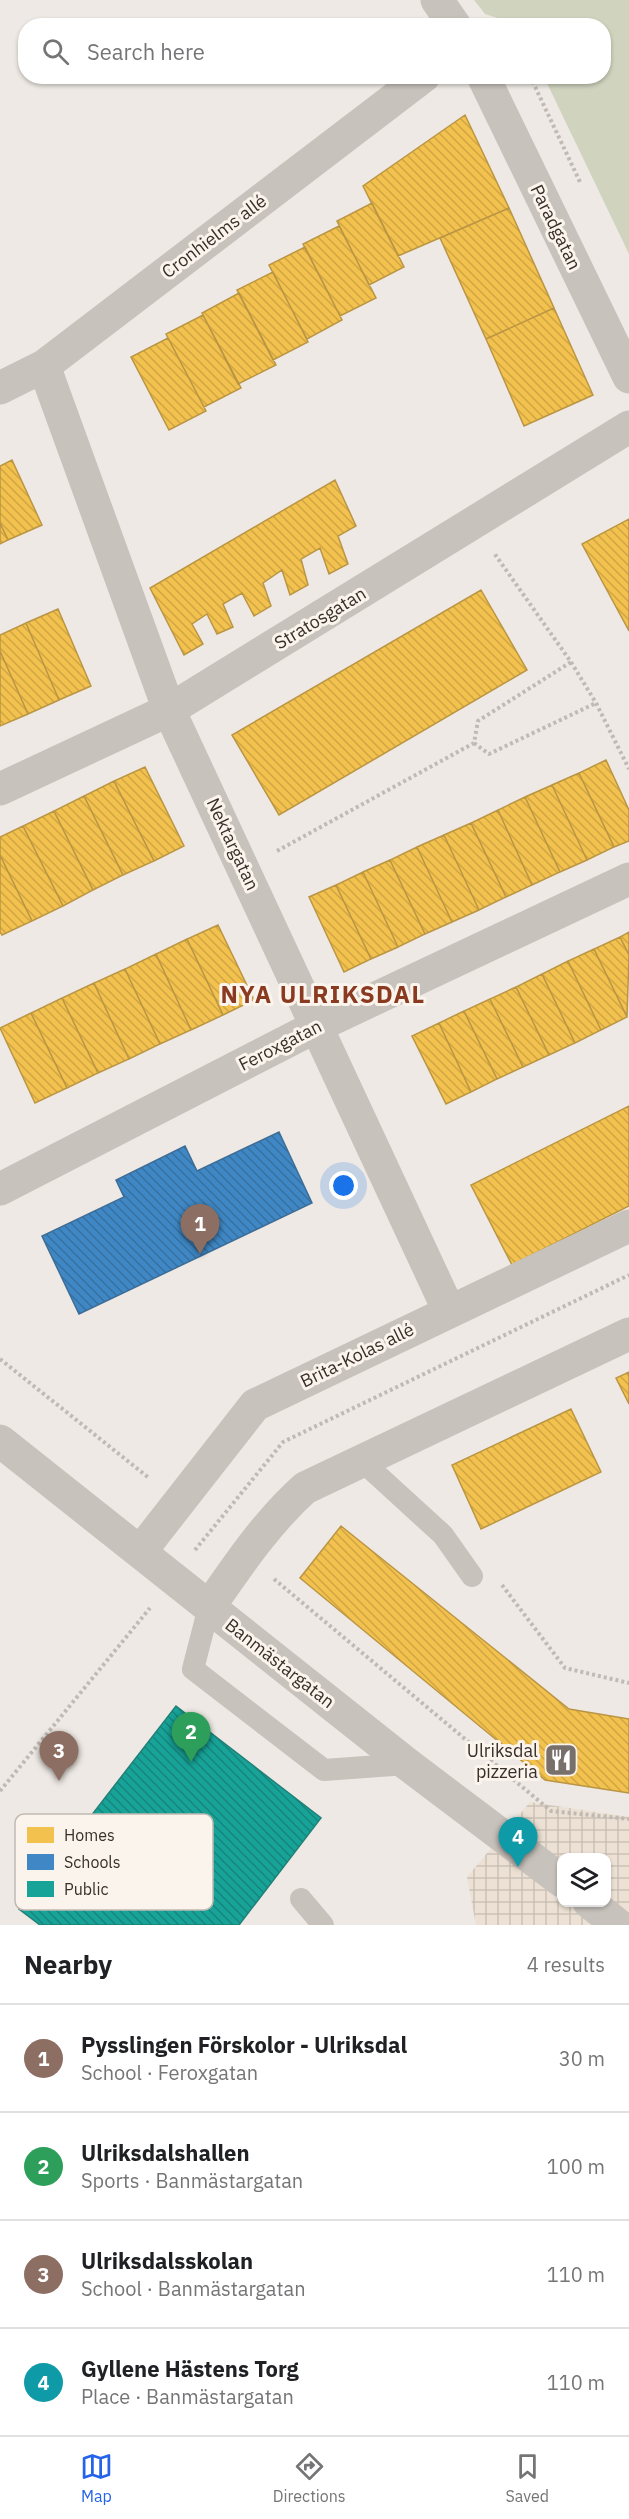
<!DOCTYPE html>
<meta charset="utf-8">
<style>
:root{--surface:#fff;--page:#f2f2f2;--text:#202124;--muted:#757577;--line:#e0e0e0;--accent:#2563eb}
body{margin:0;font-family:"IBM Plex Sans",sans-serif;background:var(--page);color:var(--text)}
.controls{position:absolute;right:18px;bottom:18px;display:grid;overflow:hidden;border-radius:12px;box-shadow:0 2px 4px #0004}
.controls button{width:54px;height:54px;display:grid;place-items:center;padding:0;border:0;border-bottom:2px solid var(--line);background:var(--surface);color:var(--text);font:30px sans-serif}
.you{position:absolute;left:344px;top:1186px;width:21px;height:21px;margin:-15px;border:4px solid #fff;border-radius:50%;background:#1a73e8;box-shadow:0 0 0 9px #1a73e833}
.badge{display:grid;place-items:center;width:39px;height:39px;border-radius:50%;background:var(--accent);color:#fff;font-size:20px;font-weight:700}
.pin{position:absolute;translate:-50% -50px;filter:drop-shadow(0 2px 3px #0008)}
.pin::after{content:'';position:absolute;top:32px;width:21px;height:18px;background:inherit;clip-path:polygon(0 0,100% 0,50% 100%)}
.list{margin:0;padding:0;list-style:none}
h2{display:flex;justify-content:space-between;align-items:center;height:78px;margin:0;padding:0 24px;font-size:26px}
h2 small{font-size:20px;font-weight:400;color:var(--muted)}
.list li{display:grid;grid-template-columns:39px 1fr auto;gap:18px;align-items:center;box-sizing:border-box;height:108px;padding:0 24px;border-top:2px solid var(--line)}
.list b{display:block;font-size:22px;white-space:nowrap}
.list p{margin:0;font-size:20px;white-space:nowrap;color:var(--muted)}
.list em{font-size:20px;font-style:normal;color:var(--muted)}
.icon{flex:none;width:33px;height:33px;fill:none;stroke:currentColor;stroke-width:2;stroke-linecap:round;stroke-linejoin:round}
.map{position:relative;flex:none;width:629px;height:1925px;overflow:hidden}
.search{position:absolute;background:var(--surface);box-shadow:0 2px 4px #0004;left:18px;right:18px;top:18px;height:66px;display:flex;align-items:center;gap:15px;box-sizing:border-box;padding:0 21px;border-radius:24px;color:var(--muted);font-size:22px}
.sheet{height:510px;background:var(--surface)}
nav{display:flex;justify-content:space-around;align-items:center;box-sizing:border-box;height:84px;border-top:2px solid var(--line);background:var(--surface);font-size:16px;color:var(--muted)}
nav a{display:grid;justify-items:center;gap:3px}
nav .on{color:var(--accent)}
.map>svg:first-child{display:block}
.grass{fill:#d0d4be}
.plaza{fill:url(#plaza-grid);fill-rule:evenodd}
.homes{fill:url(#homes-back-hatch);stroke:#ba9543;stroke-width:1.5}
.schools{fill:url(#schools-back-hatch);stroke:#3d6d96;stroke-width:1.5}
.public{fill:url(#public-back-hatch);stroke:#218077;stroke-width:1.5}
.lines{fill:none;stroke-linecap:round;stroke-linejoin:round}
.path{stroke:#c1bab4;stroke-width:4;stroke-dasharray:3 3;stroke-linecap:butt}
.service{stroke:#c8c2bc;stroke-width:22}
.minor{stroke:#c8c2bc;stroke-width:33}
.labels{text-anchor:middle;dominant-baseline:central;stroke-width:6;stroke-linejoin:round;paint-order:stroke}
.street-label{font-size:18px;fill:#392f2a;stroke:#fbf4ec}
.poi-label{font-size:18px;fill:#392f2a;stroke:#fbf4ec;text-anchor:end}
.district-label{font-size:24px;font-weight:bold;letter-spacing:1.5px;fill:#8a3a21;stroke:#fbf4ec}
.key{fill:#fbf4ec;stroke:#c1b9b2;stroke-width:1.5}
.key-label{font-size:16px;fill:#392f2a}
</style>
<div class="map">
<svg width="629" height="1925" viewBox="0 0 629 1925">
<defs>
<pattern id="plaza-grid" width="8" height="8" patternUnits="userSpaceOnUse" patternTransform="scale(1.5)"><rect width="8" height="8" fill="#ece1d4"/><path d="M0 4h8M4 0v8" fill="none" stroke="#cbc1b6"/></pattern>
<pattern id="homes-back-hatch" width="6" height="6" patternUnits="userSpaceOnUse" patternTransform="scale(1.5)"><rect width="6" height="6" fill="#f2c14e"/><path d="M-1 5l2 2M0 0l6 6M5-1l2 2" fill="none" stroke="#d0a644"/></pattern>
<pattern id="schools-back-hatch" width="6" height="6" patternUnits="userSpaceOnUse" patternTransform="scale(1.5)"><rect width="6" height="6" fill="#3f88c5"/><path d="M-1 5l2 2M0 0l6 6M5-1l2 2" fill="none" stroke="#3670a0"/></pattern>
<pattern id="public-back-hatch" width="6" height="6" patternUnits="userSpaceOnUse" patternTransform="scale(1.5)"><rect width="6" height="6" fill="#17a398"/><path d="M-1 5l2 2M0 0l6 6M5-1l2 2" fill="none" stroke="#16857c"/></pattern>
</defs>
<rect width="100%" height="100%" fill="#eee9e4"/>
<!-- grass -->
<path class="grass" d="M474,0H629V254L544,77L604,76V26L519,25L485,14Z"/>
<!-- plaza -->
<path class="plaza" d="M530,1802L629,1817V1925H476L467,1877ZM562,1858H606V1902H562Z"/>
<!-- homes -->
<path class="homes" d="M465,115L509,208L398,256L363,186Z
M372,203L404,267L369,285L337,221Z
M509,208L554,308L486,339L440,238Z
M339,226L376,298L340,316L303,244Z
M305,247L342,320L307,339L269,265Z
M273,272L308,342L273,360L237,290Z
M239,293L276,365L238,384L202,313Z
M554,308L593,395L524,426L486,339Z
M203,315L241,388L204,407L166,334Z
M168,338L206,411L169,430L131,357Z
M12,460L42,525L8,540L0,523V466Z
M335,480L356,526L338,536L348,564L329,574L320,548L301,559L308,585L290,595L282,570L263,583L271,606L254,616L242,593L223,604L233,627L217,634L207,614L192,624L203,644L184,655L150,588Z
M629,519V631L582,544Z
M0,523L8,540L0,544Z
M481,590L527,670L279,815L232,735Z
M58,609L91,686L59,700L26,623Z
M26,623L59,700L28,714L0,651V635Z
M0,651L28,714L0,726Z
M606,760L629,810V841L614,847L579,773Z
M145,767L184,846L154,861L114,781Z
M579,773L614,847L587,860L552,785Z
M114,781L154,861L123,875L84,796Z
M552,785L587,860L560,872L525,797Z
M84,796L123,875L93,890L54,811Z
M525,797L560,872L532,885L498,810Z
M498,810L532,885L506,897L471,823Z
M54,811L93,890L63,906L23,826Z
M471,823L506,897L479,910L444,835Z
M23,826L63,906L32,921L0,855V837Z
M444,835L479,910L452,922L417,847Z
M417,847L452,922L425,934L390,860Z
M0,855L32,921L2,935L0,932Z
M390,860L425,934L398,947L363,872Z
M363,872L398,947L371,959L336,885Z
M336,885L371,959L344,972L309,897Z
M218,925L254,1000L223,1015L187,939Z
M629,932V955L620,937Z
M620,937L629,955L627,1017L594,949Z
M187,939L223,1015L191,1030L156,954Z
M594,949L627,1017L601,1030L568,961Z
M156,954L191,1030L160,1044L125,969Z
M568,961L601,1030L575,1043L542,974Z
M125,969L160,1044L129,1059L94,983Z
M542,974L575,1043L549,1055L516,987Z
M94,983L129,1059L98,1073L62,998Z
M516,987L549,1055L523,1067L490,999Z
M62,998L98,1073L67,1088L31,1013Z
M490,999L523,1067L497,1079L464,1011Z
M464,1011L497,1079L471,1092L439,1023Z
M31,1013L67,1088L35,1103L0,1028Z
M439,1023L471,1092L446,1104L412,1036Z
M629,1106V1206L512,1265L471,1185Z
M629,1372V1404L616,1378Z
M571,1409L601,1472L481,1529L452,1465Z
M341,1526L569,1709L629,1719V1793L545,1780L300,1578Z"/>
<!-- schools -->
<path class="schools" d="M279,1132L312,1203L79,1314L42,1236L124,1197L116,1180L185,1146L197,1171Z"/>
<!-- public -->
<path class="public" d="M176,1706L321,1818L239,1925H40L19,1909Z"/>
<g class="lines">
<!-- path -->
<path class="path" d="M530,76L580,182
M571,662L596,703L629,769
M474,743L489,754L596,703
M277,851L474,743L478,721L571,662L494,553
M0,1359L149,1478
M195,1550L283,1442L629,1275
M274,1579L551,1811L629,1819
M502,1585L565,1668L629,1683
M0,1791L150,1608"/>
<!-- service -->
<path class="service" d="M362,1461L443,1535L472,1576
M209,1607L193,1669L324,1770L407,1764
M301,1899L323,1925"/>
<!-- minor -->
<path class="minor" d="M437,0L455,26
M483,76L629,377
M44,366L169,710L449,1311
M0,388L44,366L424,76
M0,789L169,710L629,427
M0,1189L317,1026L629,879
M0,1441L407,1764L562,1881
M140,1552L255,1405L629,1226
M209,1607C238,1565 267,1522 305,1488L629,1334
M589,1902L618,1925"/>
</g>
<!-- icons -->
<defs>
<symbol id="restaurant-square" viewBox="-11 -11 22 22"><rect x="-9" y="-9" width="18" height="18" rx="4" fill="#78706b" stroke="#fbf4ec"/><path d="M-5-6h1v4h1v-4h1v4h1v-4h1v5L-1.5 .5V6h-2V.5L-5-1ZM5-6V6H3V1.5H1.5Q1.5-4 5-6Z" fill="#fff"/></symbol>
</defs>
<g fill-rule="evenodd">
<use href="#restaurant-square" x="542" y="1741" width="38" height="38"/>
</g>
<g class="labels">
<!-- street labels -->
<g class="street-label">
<text transform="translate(556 227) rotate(64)">Paradgatan</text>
<text transform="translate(214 236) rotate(-37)">Cronhielms allé</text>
<text transform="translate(320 618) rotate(-31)">Stratosgatan</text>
<text transform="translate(233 844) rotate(65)">Nektargatan</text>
<text transform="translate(280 1045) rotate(-27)">Feroxgatan</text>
<text transform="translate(357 1355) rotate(-26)">Brita-Kolas allé</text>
<text transform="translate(280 1663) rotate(38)">Banmästargatan</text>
</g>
<!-- poi labels -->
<g class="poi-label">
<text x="538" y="1750">Ulriksdal<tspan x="538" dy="21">pizzeria</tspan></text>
</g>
<!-- district labels -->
<g class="district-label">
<text x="323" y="994">NYA ULRIKSDAL</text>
</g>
</g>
<!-- legend -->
<rect x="15" y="1814" width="198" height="96" rx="9" class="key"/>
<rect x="27" y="1827" width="27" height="16" fill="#f2c14e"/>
<rect x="27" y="1854" width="27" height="16" fill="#3f88c5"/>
<rect x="27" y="1881" width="27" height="16" fill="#17a398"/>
<g class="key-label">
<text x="64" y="1841">Homes</text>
<text x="64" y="1868">Schools</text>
<text x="64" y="1895">Public</text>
</g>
</svg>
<div class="controls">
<button><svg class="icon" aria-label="layers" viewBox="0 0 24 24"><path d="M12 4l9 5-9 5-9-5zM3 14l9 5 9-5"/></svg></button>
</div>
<div class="you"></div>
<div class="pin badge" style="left:200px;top:1254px;background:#8d6e63">1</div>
<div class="pin badge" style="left:191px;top:1762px;background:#2e9e5b">2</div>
<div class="pin badge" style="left:59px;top:1781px;background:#8d6e63">3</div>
<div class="pin badge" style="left:518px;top:1867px;background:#0f9aa8">4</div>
<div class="search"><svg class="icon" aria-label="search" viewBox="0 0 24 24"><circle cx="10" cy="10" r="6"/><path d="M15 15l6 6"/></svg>Search here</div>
</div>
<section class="sheet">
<h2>Nearby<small>4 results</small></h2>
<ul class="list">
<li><span class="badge" style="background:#8d6e63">1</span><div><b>Pysslingen Förskolor - Ulriksdal</b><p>School · Feroxgatan</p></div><em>30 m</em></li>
<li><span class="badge" style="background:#2e9e5b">2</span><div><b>Ulriksdalshallen</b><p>Sports · Banmästargatan</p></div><em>100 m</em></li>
<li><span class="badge" style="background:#8d6e63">3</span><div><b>Ulriksdalsskolan</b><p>School · Banmästargatan</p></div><em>110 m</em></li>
<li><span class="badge" style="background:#0f9aa8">4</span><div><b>Gyllene Hästens Torg</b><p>Place · Banmästargatan</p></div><em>110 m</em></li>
</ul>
</section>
<nav>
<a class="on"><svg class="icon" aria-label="map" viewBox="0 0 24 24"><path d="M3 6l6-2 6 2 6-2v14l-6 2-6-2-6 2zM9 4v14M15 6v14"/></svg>Map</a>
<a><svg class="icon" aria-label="directions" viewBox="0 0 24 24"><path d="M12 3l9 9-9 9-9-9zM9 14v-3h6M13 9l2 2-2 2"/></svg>Directions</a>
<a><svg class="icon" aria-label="saved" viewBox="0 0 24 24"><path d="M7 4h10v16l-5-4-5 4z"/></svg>Saved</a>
</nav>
